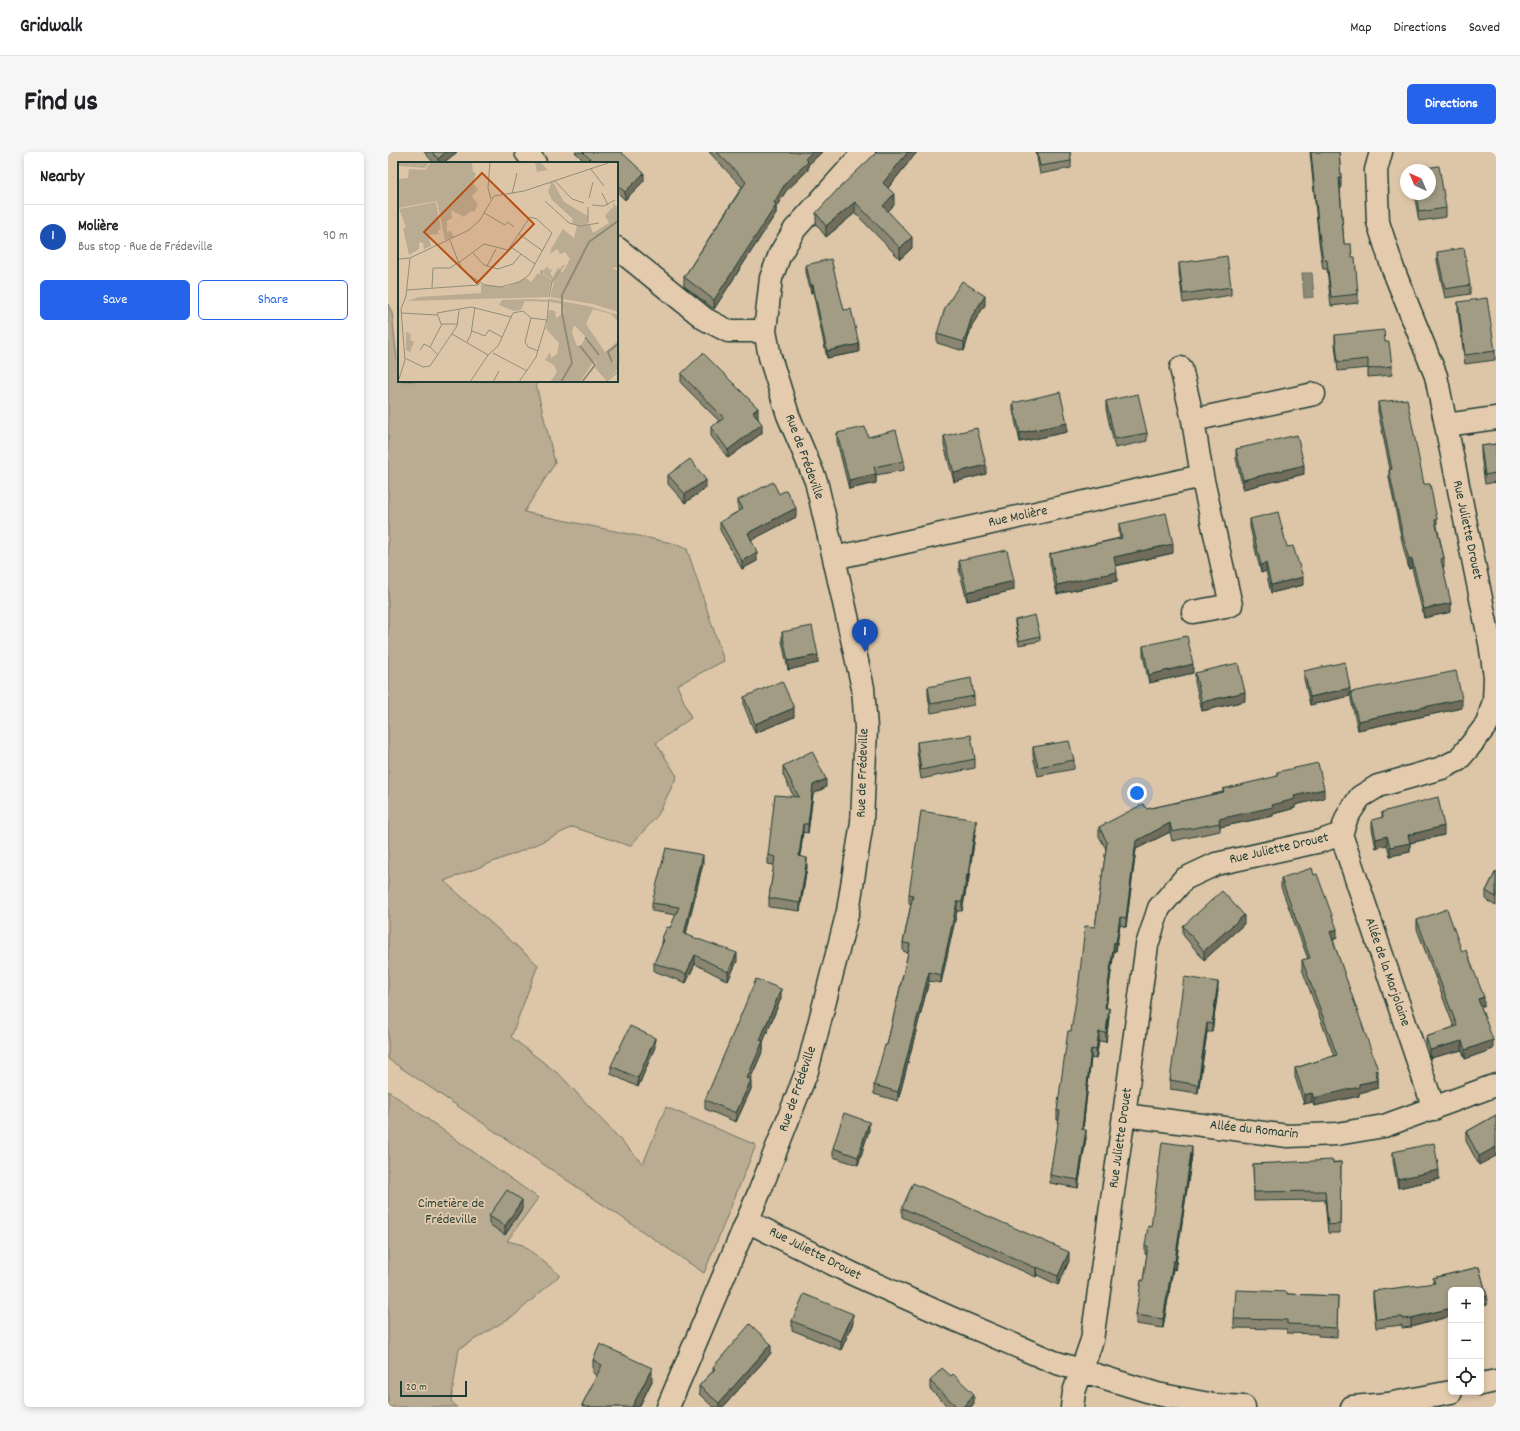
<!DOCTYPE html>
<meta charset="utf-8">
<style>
:root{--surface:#fff;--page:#f6f6f6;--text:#202124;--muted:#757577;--line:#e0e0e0;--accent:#2563eb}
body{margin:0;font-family:Dekko,sans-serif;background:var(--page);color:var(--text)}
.controls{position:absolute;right:12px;bottom:12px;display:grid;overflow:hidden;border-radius:6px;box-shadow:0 2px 6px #0003}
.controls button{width:36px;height:36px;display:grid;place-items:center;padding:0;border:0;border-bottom:1px solid var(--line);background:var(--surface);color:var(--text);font:20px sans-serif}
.compass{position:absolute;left:1012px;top:12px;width:36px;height:36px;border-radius:50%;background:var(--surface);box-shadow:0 2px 6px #0003;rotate:316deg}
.scale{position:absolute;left:12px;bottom:10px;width:67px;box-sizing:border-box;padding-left:4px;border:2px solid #1f3d34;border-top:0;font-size:11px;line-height:14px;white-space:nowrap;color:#1f3d34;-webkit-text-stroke:3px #e5cbad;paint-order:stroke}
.you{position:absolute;left:749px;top:641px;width:14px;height:14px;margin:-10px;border:3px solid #fff;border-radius:50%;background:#1a73e8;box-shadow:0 0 0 6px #1a73e833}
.badge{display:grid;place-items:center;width:26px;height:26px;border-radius:50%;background:var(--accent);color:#fff;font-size:13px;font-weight:700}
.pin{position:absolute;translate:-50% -33px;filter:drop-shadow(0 1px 2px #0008)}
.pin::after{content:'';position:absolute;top:21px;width:14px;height:12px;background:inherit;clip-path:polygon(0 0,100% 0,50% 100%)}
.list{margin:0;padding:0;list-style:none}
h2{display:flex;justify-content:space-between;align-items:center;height:52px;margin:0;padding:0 16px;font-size:17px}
h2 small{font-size:13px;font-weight:400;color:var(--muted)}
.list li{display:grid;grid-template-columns:26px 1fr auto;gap:12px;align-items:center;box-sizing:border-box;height:64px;padding:0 16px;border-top:1px solid var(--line)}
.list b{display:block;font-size:15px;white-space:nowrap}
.list p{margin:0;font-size:13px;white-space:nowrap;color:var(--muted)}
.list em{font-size:13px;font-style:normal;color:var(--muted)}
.actions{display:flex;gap:8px;padding:12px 16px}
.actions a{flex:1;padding:9px 0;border:1px solid var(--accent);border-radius:6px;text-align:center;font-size:14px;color:var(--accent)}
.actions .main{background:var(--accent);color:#fff}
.icon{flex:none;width:22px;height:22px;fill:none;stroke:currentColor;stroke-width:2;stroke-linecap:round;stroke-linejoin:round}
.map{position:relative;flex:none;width:1108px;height:1255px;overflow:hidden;border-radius:6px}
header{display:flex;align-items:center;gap:24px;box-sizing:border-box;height:56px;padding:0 20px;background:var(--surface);border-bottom:1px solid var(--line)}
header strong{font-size:19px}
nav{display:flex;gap:22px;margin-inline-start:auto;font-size:14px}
.intro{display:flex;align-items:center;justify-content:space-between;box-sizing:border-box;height:96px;padding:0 24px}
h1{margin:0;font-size:28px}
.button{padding:10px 18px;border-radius:6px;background:var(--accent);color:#fff;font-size:14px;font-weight:700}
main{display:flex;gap:24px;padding:0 24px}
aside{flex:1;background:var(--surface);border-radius:6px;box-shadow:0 2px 6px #0003}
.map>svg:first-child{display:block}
.green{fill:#baac93;stroke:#6c7464}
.water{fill:#8d8b77;stroke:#616c5c}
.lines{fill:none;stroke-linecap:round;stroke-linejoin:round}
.street-casing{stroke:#1f3d34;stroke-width:25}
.street{stroke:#e5cbad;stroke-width:22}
.wall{fill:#8b8672;stroke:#1f3d34}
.shaded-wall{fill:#716d5c;stroke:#1f3d34}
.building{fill:#a29c84;stroke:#1f3d34}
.labels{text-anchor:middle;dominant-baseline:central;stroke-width:3.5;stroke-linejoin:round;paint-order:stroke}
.street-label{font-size:14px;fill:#1f3d34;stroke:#e5cbad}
.park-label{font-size:14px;fill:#274339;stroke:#e5cbad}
.inset-river{fill:none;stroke:#8d8b77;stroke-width:2}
.inset-road{fill:none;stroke:#918f7a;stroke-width:1}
.view{fill:#b65216;fill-opacity:0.15;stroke:#b65216;stroke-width:2}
.inset-edge{fill:none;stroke:#1f3d34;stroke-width:2}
</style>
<header>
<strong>Gridwalk</strong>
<nav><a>Map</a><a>Directions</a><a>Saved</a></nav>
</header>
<div class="intro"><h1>Find us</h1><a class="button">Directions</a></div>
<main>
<aside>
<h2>Nearby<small></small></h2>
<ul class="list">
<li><span class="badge" style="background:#1a4fb4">1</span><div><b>Molière</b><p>Bus stop · Rue de Frédeville</p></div><em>90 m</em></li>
</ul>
<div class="actions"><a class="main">Save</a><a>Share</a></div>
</aside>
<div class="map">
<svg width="1108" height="1255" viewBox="0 0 1108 1255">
<rect width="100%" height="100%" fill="#ddc5a8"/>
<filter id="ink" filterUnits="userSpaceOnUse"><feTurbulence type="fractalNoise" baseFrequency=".025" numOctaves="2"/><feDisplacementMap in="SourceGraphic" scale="8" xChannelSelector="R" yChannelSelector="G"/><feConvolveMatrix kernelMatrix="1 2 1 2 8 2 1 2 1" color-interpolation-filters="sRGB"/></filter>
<g filter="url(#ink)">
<!-- green -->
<path class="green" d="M0,152L4,161L9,208L11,210V229H147L167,311L136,360L284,391L299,397L336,509L289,533L303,566L268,591L289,624L270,663L242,694L185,675L136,698L56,729L150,813L123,885L173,924L255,1012L278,955L368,993L316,1121L0,907Z
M0,939L150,1046L119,1089L135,1093L172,1123L128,1162L71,1197L63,1249L69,1255H0Z"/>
<!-- water -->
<path class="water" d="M914,121H924L926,145L916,146Z"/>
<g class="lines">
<defs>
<path id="street" d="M138,0L147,11
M229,96L317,167L340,179H377
M793,216L805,268
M1058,273L1108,266
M446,406L814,324L805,268L926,242
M805,460L843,453L814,324
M953,682L1046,957
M736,963L900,984L949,982L996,974L1108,933
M359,1069L465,1122L563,1166L666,1210L769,1242L826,1253L856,1255
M1093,1232L1108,1229
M280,1255L371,1041L419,919L460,759L474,670L478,576L475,536L446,406L428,329L400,263L382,205L377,179L383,126L392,102L407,77L476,0
M684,1255L686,1240L704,1188L736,963L759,793L771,756L796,727L828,712L933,689L953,682L959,665L972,645L990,634L1054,616L1070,608L1082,594L1099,572L1106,549L1107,525L1102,491L1048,224L1005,117L990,70L988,18L993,0
M964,1255L1000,1252L1063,1240"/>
</defs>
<!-- street casing -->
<use href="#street" class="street-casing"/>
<!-- street -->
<use href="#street" class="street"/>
</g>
<!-- wall -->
<path class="wall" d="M36,0H69L55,11H46Z
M187,0H233L256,29L237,48L229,40V11H198Z
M321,0H434L420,13V18L398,39L388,55V61L326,157L296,134V125L354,35Z
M489,0H529L500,36L506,53L500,59L524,96L512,107L467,61L438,85L428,72V61Z
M648,0H682L683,9V16L652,22Z
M922,0H951L953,26V35H952L956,92L964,105L970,142V151L943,154L939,117H935L931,90Z
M1026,42H1042L1058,56V65L1031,69Z
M1049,100L1082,133V142L1057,146L1049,109Z
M791,111L843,135V143L795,151L791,120Z
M418,113L456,158L471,200L439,206L425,140L423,141L418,120Z
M1070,150L1107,199V208L1077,212L1070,159Z
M597,153L584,173L576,199L549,191V182Z
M947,183L997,190L1004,214V223L980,225V216L950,219L947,192Z
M293,222L370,265L374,281L340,306L323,284V275L331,269L293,231Z
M718,249L759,281V289L727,296L718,257Z
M990,250L1036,332L1049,367V374L1056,406V415H1055L1063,460L1036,466L1024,416L1021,417L1015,394L1001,326V318L1002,317L990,259Z
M625,251L679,280L632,290L625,259Z
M449,281L480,285L516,309V318L488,323V331L461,337L449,289Z
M556,284L598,322L566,330L556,293Z
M1108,292V330L1097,332L1093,303V294Z
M848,297L916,322L855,337L848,306Z
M280,323L318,336L297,351L280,332Z
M391,342L408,365L363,388L369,409L354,417L332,378V370L351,359L350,357V348Z
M862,367L915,433L883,441L878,419L873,421L862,375Z
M731,372L785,401L728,414L729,429L669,442L662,411V402L732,386L731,381Z
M571,408L626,438L579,449L571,417Z
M627,468L652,484V489L631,493L627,472Z
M394,480L430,511L400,518L394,489Z
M755,494L805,521L761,531L755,503Z
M916,519L962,544L922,553L916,527Z
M807,521L857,549L814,559L807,530Z
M540,535L586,544V553L543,561L540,544Z
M963,540L1074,556L970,578L963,548Z
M356,545L406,565L367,581L356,554Z
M529,590L587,607V616L533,627L529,599Z
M645,595L686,608V617L650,624L645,604Z
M395,614L438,635L425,642L420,681L415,680L412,705L419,715L412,759L381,755V746L386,713L380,712V703L406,645L395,623Z
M889,620L936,646L907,653V656L885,662V664L832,675V679L784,689L782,680L748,697L738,775L732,773L728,799H726L718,856L721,865L718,890L711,889L708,907L703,906L695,977L698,986L690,1036L662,1031V1023L671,968H669V959L683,879L707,775L718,697L711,684V675L759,657L835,640V637L889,625Z
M994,660L1056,683L1022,691V700L1002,704L999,693L988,696L984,677V668L994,666Z
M588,677L580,732H579L574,759H569L553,831L541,829L510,949L486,942V933L499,893L520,801L515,799V791L523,752L521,751V742Z
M315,711L298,782L349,809L340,829L307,812L298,831L266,819V811L274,794V786L282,776L288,763L264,759V751Z
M1108,719V754L1098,748V739Z
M893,726L949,786L945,788L990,927V936L971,941V944L926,954L924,950L916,952L907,925V916L946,904L914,817V808L920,807L893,735Z
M1029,768L1074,800L1096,854L1093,855L1105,897L1077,907L1074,898L1042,906L1038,894V885L1066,875L1029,777Z
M856,772L816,808L795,783V774Z
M830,838L824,880H819L810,941L782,937V928Z
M393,846L375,890V898L362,927L363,937L348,970L317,957V948Z
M267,895L250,935L223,922V914Z
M1108,963L1091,1013L1078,989V980Z
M481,978L470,1013L445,1005V996Z
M1005,1000L1051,1027L1010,1036L1005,1009Z
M804,1003L787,1118L785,1117L775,1176L748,1172V1163L755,1129L759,1103L757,1102V1094L763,1075Z
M953,1010L952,1081H940L937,1048L866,1049L865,1012Z
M514,1056L681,1109L670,1133L649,1123L648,1125L514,1065Z
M134,1057L117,1083L101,1072V1064Z
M1091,1115L1099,1144V1153L1093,1154V1138H1063V1164L1023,1175L1014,1176V1173L988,1176L985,1148V1139L1045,1132V1126Z
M899,1142L950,1144L949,1185L930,1184V1182L899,1181V1177L846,1176V1167Z
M404,1169L465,1171L453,1198L404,1178Z
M383,1201L335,1255H325L311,1242V1234L325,1219V1215Z
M205,1208L264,1229L251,1255H194V1253L209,1224L205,1221Z
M542,1229L586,1251L583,1255H560L542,1237Z"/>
<!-- shaded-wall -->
<path class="shaded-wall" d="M58,0H69L55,11H50V7Z
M424,0H434L420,13V18L398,39L388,55V61L326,157V148L398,30L417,7Z
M520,0H529L495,42V31Z
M256,21V29L237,48V40Z
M506,42V53L495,65V54Z
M467,50V61L438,85V74Z
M524,85V96L512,107V96Z
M423,133H425V140L423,141Z
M597,144V153L584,173L576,199V190L584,164Z
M471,192V200L439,206V199Z
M231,200V209L229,211V202Z
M370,256V265L365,268V260Z
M679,271V280L632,290V281Z
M374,272V281L340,306V298Z
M598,313V322L566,330V321Z
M916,313V322L855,337V328Z
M488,322V331L461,337V328Z
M318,328V336L297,351V342Z
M408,356V365L360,390V381Z
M785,392V401L726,414V405Z
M369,400V409L354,417V409Z
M1024,407V416L1021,417V408Z
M878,411V419L873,421V413Z
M729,420V429L669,442V433Z
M915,425V433L883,441V433Z
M626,429V438L579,449V440Z
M1063,451V460L1036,466V457Z
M430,503V511L400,518V509Z
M805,512V521L761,531V523Z
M962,536V544L922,553V545Z
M857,540V549L814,559V550Z
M1074,547V556L970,578V569Z
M406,556V565L367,581V572Z
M438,627V635L425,642L420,681V672L425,633Z
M936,637V646L907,653V656L885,662V664L832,675L831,667L884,653L906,644Z
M588,668V677L580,732V723Z
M782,671V680L748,697L738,775V766L748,689Z
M415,672V680L411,713V704Z
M1056,674V683L1022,691V700L1002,704V695L1020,683Z
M999,684V693L988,696V687Z
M315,703V711L296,790V782Z
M419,706V715L412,759V751Z
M579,723V732L574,759V750Z
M569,750V759L553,831V823Z
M856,763V772L816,808V799Z
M732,765V773L728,799V791Z
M949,777V786L942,789V780Z
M726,790V799L717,864V856Z
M349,801V809L340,829V820Z
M307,803V812L298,831V822Z
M541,820V829L510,949V940Z
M830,830V838L824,880V872Z
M393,837V846L375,890V898L359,935V926L372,888Z
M1096,845V854L1090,856V847Z
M721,856V865L718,890V881Z
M819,871V880L810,941V933Z
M711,880V889L708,907V898Z
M267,886V895L250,935V926Z
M1105,888V897L1077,907V898Z
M1074,889V898L1042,906V898Z
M703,897V906L694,986V977Z
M990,918V927L987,928V919Z
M363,928V937L348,970V961Z
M990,928V936L971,941V944L926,954V946L971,932Z
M924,941V950L916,952V943Z
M481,970V978L470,1013V1005Z
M698,978V986L690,1036V1028Z
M804,994V1003L787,1118V1109Z
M1108,995V1004L1091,1013V1004Z
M1051,1018V1027L1010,1036V1027Z
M134,1048V1057L117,1083V1074Z
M681,1100V1109L670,1133V1124Z
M785,1109V1117L775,1176V1167Z
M649,1115V1123L648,1125V1116Z
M1099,1144V1153L1093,1154V1145Z
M1063,1156V1164L1023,1175V1166Z
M465,1162V1171L453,1198V1189Z
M383,1192V1201L335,1255H331V1251Z
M264,1216V1229L251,1255H244Z
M586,1242V1251L583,1255H575Z"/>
<!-- building -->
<path class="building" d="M44,0H58L50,7Z
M195,0H233L256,21L237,40L229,33V11H206Z
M329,0H424L417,7L420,10L398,30L386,51L388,53L326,148L296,125L358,30Z
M489,0H520L495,31L506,42L495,54L524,85L512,96L467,50L438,74L428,61L450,37Z
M649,0H682L683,9L652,14Z
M923,0H951L953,26H951L956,92H963L964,105H967L970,142L943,145L939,108H935L931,81Z
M1051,14L1058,56L1031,60L1028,42H1042V18H1023Z
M1076,96L1082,133L1057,137L1049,100Z
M839,104L843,135L795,142L791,111Z
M443,107L456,158L463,157L471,192L439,199L425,133H423L418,113Z
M574,129L597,144L584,164L576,190L549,182L557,156Z
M1099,146L1107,199L1077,203L1070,150Z
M996,178L997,190H1001L1004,214L980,217V207L950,210L947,183Z
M229,198L231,200L229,202Z
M315,201L370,256L365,260L374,272L340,298L323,275L336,266L293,222Z
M672,240L679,271L632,281L625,251Z
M750,242L759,281L727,287L718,249Z
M1019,247L1036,332H1042L1049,367L1047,368L1056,406L1053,407L1063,451L1036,457L1024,407L1021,408L1015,385L1001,318L1004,317L990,250Z
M477,275L480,285L508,278L516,309L486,315L488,322L461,328L449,281Z
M589,276L598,313L566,321L556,284Z
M909,283L916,313L855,328L848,297Z
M1108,292V321L1097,323L1093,294Z
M302,307L318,328L297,342L280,323Z
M385,330L391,342L398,338L408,356L360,381L369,400L354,409L332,370L355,357L350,348Z
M890,360L899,395L905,394L915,425L883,433L878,411L873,413L862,367Z
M778,361L785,392L726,405L729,420L669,433L662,402L734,386L731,372Z
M619,398L626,429L579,440L571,408Z
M647,463L652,484L631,489L627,468Z
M424,474L430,503L400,509L394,480Z
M799,484L805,512L761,523L755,494Z
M957,510L962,536L922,545L916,519Z
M850,511L857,540L814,550L807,521Z
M1068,519L1074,547L970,569L963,540Z
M583,526L586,544L543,552L540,535Z
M394,529L406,556L367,572L356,545Z
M583,583L587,607L533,618L529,590Z
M681,589L686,608L650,615L645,595Z
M424,599L438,627L425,633L420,672H415L411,704L419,706L412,751L381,746L387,705L380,703L387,643L411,645L395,614Z
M930,611L936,637L906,644L907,647L884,653L885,655L831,667L832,671L784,680L782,671L748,689L738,766L732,765L728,791L726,790L717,856H721L718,881L711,880L708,898L703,897L694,977L698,978L690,1028L662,1023L672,959H669L680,879H683L691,829L697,774L707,775L719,690L711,675L755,652L759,657L836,640L835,637L890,624L889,620Z
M1050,645L1056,674L1020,683L1022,691L1002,695L999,684L988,687L984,668L995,665L994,660Z
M533,659L588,668L580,723H579L574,750H569L553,823L541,820L510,940L486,933L497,893H499L522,792L515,791L525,743L521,742Z
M278,696L315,703L296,782L349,801L340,820L307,803L298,822L266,811L276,788L274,786L279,775L282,776L291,755L264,751Z
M924,716L926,723L929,722L949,777L942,780L990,918L987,919L990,928L971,932V935L926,946L924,941L916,943L907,916L949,903L914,808L922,806L893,726Z
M1108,719V745L1098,739Z
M834,739L856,763L816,799L795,774Z
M1059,757L1074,800L1078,798L1096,845L1090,847L1105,888L1077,898L1074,889L1042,898L1038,885L1069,874L1029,768Z
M796,825L830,830L824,872L819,871L810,933L782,928Z
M368,827L393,837L372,888L375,889L359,926L363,928L348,961L317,948Z
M242,874L267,886L250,926L223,914Z
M456,961L481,970L470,1005L445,996Z
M1108,963V995L1091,1004L1078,980Z
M774,990L804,994L787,1109H785L775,1167L748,1163L753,1128L755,1129L760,1094H757L760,1074L763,1075Z
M1046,991L1051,1018L1010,1027L1005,1000Z
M945,1008V1011L953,1010L952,1072L940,1073L937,1039L866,1040L865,1012Z
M525,1031L681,1100L670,1124L649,1115L648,1116L514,1056Z
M119,1038L134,1048L117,1074L101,1064Z
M1091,1115L1099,1144L1093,1145V1138H1063V1156L1023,1166L1014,1167V1165L988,1167L985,1139L1047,1131L1045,1126Z
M848,1138L899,1140V1142L950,1144L949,1176L930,1175V1173L899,1172V1168L846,1167Z
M416,1142L465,1162L453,1189L404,1169Z
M362,1172L383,1192L331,1251L311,1234L327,1217L325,1215Z
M212,1192L264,1216L244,1255H198L194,1253L214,1213L205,1208Z
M554,1216L563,1224L565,1222L586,1242L575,1255H569L542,1229Z"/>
</g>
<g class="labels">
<!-- street labels -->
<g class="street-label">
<text transform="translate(416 305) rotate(70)">Rue de Frédeville</text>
<text transform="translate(630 365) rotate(-12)">Rue Molière</text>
<text transform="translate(1079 378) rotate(78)">Rue Juliette Drouet</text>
<text transform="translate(475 621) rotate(-88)">Rue de Frédeville</text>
<text transform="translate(891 697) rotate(-13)">Rue Juliette Drouet</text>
<text transform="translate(999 820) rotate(71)">Allée de la Marjolaine</text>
<text transform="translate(410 937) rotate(-71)">Rue de Frédeville</text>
<text transform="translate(866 978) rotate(6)">Allée du Romarin</text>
<text transform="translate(733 986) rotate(-82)">Rue Juliette Drouet</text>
<text transform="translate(427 1102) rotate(27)">Rue Juliette Drouet</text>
</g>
<!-- park labels -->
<g class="park-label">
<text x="63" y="1052">Cimetière de<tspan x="63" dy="16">Frédeville</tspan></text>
</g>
</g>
<!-- overview -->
<g transform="translate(10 10)">
<rect width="220" height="220" fill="#ddc5a8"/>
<path d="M0,0H31L27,6L0,4ZM33,0L74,1L75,10L78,11L75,21L80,28L74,34L80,43L76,50L73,49L66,55L53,48L54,56L49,59V70L53,69L56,75L47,78L39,39L0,46V17L10,16L11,7L27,8ZM142,0L150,8L139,10L137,1ZM155,20L166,40L190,54L189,63H192L195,71L211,61L207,54L213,47L210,44L215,47V41L220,46V105L214,106L220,109V150L195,142L152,135L156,120L143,110L150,104L151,108L155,107L152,111L155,115L160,105L164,111L172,97L167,90L162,92L159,87L152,92L153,87L165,67L176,76L179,63L174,62L175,57L154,38L150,29L153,22L150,21ZM38,40L43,67L40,68V72L30,73L33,84L26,87L25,81L21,80V87L11,93L5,67L8,65L1,47ZM140,111L153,120L150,135L9,139L21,135L83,131V122L109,125L128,116L133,120ZM152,137L190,144L220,153V160L213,152L195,147L188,162L207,190L220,179V209L217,207L219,209L208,218L197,206L199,202L196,199L182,220H152L159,210L156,203L147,198L152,190L153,196L159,192L161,181L148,167L151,148L157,149L158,156L166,151L164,142L152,140ZM176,163L188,175L183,183L179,184L177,179L174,170ZM104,138L133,137L150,138V140L127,139L123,148L116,149L101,143ZM8,170L13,172L12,178L16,180L12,190L8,188Z" fill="#baac93" fill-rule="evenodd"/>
<path class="inset-river" d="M187,175L201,193M182,184L197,203L184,220M214,200L210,190L220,182M163,220L174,201L164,151V133L191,80L220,59"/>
<path class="inset-road" d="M92,0L90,26L93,37M192,6L206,24M156,18L174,37L186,41M204,31L210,43M114,32L119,11M191,36L195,20M147,39L171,61L182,64L201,61M194,43L206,44L217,38M86,51L107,63L110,60L116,65M190,61V45M121,72L145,89M113,85L137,102M74,90L86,103L100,107L115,102L123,92M0,97L12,96L71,68L82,58L96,34L126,29L213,0M89,104L98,87M143,108V112L154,120M34,126L35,106H52L59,101L63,99L86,82L110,88L132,55L139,57L154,71L131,113L121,120L103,125L87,123L71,113L65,108L63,105L61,100L60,99L52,78M9,128L80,123L82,121M151,135L154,120L166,103M3,151L39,153M133,156L127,180L130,185L140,189M59,162H43L39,151L73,145L113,155M74,169L87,174L91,168L104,175M54,172L90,193M69,180L73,172L77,145M22,188L26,182L32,185M95,191L129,209M40,193L32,185L44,162M7,196L25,205L32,204L59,164L61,148M1,217L7,198L3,147L8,134L12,96M72,220L90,193L100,184L115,151L125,149L133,156L149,158M95,220L101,209M121,220L138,195L149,158L151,137M207,220L220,210"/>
<path class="view" d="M84,11L136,62L79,121L26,70Z"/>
<rect width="220" height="220" class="inset-edge"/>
</g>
</svg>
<div class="controls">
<button>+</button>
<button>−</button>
<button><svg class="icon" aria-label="locate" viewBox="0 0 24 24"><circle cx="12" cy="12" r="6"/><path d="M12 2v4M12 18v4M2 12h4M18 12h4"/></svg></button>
</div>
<svg class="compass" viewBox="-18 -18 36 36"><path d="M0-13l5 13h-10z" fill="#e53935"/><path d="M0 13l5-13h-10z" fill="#757577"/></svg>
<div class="scale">20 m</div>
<div class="you"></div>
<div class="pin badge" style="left:477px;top:500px;background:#1a4fb4">1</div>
</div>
</main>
